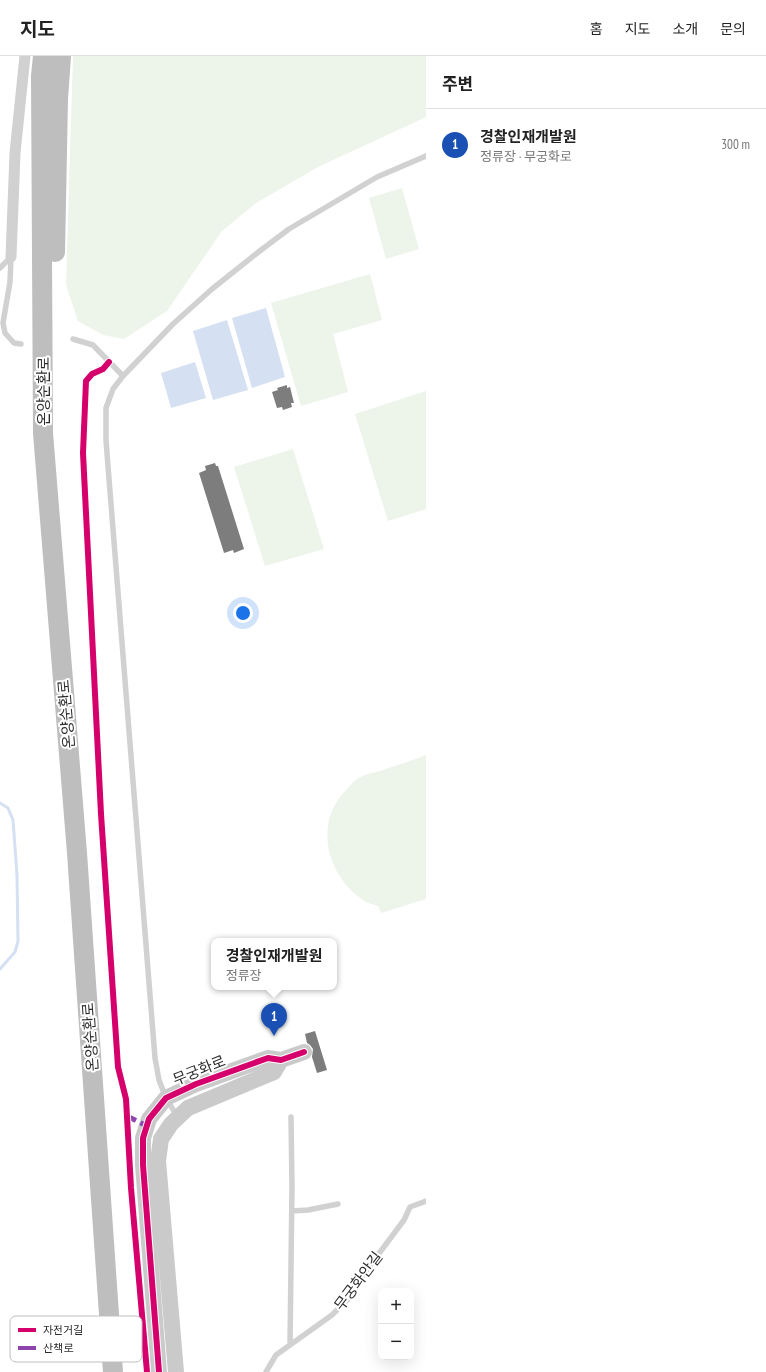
<!DOCTYPE html>
<html lang="ko">
<meta charset="utf-8">
<style>
:root{--surface:#fff;--page:#f2f2f2;--text:#222;--muted:#767676;--line:#e0e0e0;--accent:#767676}
body{margin:0;font-family:"PT Sans Narrow","Noto Sans KR",sans-serif;background:var(--page);color:var(--text)}
.controls{position:absolute;right:12px;bottom:12px;display:grid;overflow:hidden;border-radius:8px;box-shadow:0 4px 16px #0002}
.controls button{width:36px;height:36px;display:grid;place-items:center;padding:0;border:0;border-bottom:1px solid var(--line);background:var(--surface);color:var(--text);font:20px sans-serif}
.you{position:absolute;left:243px;top:557px;width:14px;height:14px;margin:-10px;border:3px solid #fff;border-radius:50%;background:#1a73e8;box-shadow:0 0 0 6px #1a73e833}
.badge{display:grid;place-items:center;width:26px;height:26px;border-radius:50%;background:var(--accent);color:#fff;font-size:13px;font-weight:700}
.pin{position:absolute;translate:-50% -33px;filter:drop-shadow(0 1px 2px #0008)}
.pin::after{content:'';position:absolute;top:21px;width:14px;height:12px;background:inherit;clip-path:polygon(0 0,100% 0,50% 100%)}
.popup{position:absolute;left:211px;top:882px;width:126px;height:52px;box-sizing:border-box;display:grid;place-content:center;border-radius:8px;background:var(--surface);filter:drop-shadow(0 1px 3px #0005);font-size:13px;white-space:nowrap;color:var(--muted)}
.popup b{font-size:15px;color:var(--text)}
.popup::after{content:'';position:absolute;left:50%;top:100%;margin-left:-8px;border:8px solid transparent;border-top-color:var(--surface)}
.list{margin:0;padding:0;list-style:none}
h2{display:flex;justify-content:space-between;align-items:center;height:52px;margin:0;padding:0 16px;font-size:17px}
h2 small{font-size:13px;font-weight:400;color:var(--muted)}
.list li{display:grid;grid-template-columns:26px 1fr auto;gap:12px;align-items:center;box-sizing:border-box;height:72px;padding:0 16px;border-top:1px solid var(--line)}
.list b{display:block;font-size:15px;white-space:nowrap}
.list p{margin:0;font-size:13px;white-space:nowrap;color:var(--muted)}
.list em{font-size:13px;font-style:normal;color:var(--muted)}
.map{position:relative;flex:none;width:426px;height:1316px;overflow:hidden}
header{display:flex;align-items:center;gap:24px;box-sizing:border-box;height:56px;padding:0 20px;background:var(--surface);border-bottom:1px solid var(--line)}
header strong{font-size:19px}
nav{display:flex;gap:22px;margin-inline-start:auto;font-size:14px}
main{display:flex}
aside{flex:1;background:var(--surface)}
.map>svg:first-child{display:block}
.green{fill:#edf4ea}
.water{fill:#d5e0f2}
.lines{fill:none;stroke-linecap:round;stroke-linejoin:round}
.stream{stroke:#d5e0f2;stroke-width:3}
.building{fill:#7d7d7d}
.lane{stroke:#d1d1d1;stroke-width:5.5}
.street{stroke:#d1d1d1;stroke-width:11}
.secondary{stroke:#cacaca;stroke-width:16}
.highway{stroke:#bebebe;stroke-width:20}
.quiet{stroke:#8e44ad;stroke-width:5;stroke-dasharray:10 5;stroke-linecap:butt}
.cycleway-casing{stroke:#fff;stroke-width:8}
.cycleway{stroke:#d6006c;stroke-width:6}
.labels{text-anchor:middle;dominant-baseline:central;stroke-width:4;stroke-linejoin:round;paint-order:stroke}
.street-label{font-size:15px;fill:#2c2c2c;stroke:#fff}
.key{fill:#fff;stroke:#c0c0c0;stroke-width:1}
.key-label{font-size:11px;fill:#2c2c2c}
</style>
<header>
<strong>지도</strong>
<nav><a>홈</a><a>지도</a><a>소개</a><a>문의</a></nav>
</header>
<main>
<div class="map">
<svg width="426" height="1316" viewBox="0 0 426 1316">
<rect width="100%" height="100%" fill="#fff"/>
<!-- green -->
<path class="green" d="M73,0H426V61L318,111L256,147L222,175L167,255L124,283L103,279L78,265L66,229Z
M402,132L419,193L386,203L369,142Z
M370,218L382,264L333,278L348,336L301,350L271,247Z
M426,335V453L388,465L355,358Z
M293,393L324,493L265,510L234,411Z
M426,699V843L381,857L378,850C373,848 367,847 363,844C327,820 313,767 346,734C350,730 354,724 359,722C365,718 373,717 380,715C395,710 411,705 426,699Z"/>
<!-- water -->
<path class="water" d="M266,252L285,321L252,332L232,262Z
M227,264L248,334L213,344L193,275Z
M195,306L206,342L171,352L161,317Z"/>
<g class="lines">
<!-- stream -->
<path class="stream" d="M0,747L8,752L13,764L17,819L18,885L15,896L0,913"/>
</g>
<!-- building -->
<path class="building" d="M287,329V332L290,331L294,347H291L292,351L283,354L282,351L277,352L272,336L278,334L277,332Z
M215,407L216,410H218L244,493L234,497L233,494L224,497L199,417L206,414L205,410Z
M315,975L327,1014L317,1017L312,1001L313,993L310,989L307,987L305,978Z"/>
<g class="lines">
<!-- lane -->
<path class="lane" d="M11,201L10,226L3,267L5,277L14,287L21,288
M0,212L11,201
M73,283L93,289L123,320
M177,1060L166,1042L159,1024L155,1002L108,410L106,384V352L113,333L123,320L173,268L212,233L261,194L289,173L377,121L426,100
M292,1155L308,1154L338,1148
M290,1289L292,1131L291,1061
M266,1316L276,1299L332,1259L349,1242L363,1219L404,1164L410,1151L426,1145"/>
<!-- street -->
<path class="street" d="M11,201L15,97L25,0"/>
<!-- secondary -->
<path class="secondary" d="M159,1316L143,1109V1082L149,1063L166,1042L196,1028L268,1002L281,1004L304,996
M176,1316L158,1105L161,1083L171,1068L188,1052L274,1016L281,1004"/>
<!-- highway -->
<path class="highway" d="M43,0L41,20L43,377L77,797L113,1316
M55,196L58,43L61,0"/>
<!-- quiet -->
<path class="quiet" d="M127,1060L147,1070"/>
<defs>
<path id="cycleway" d="M109,306L103,313L92,318L86,325L83,397L101,758L118,1011L126,1043L131,1132L147,1316
M159,1316L143,1109V1082L149,1063L166,1042L196,1028L268,1002L281,1004L304,996"/>
</defs>
<!-- cycleway casing -->
<use href="#cycleway" class="cycleway-casing"/>
<!-- cycleway -->
<use href="#cycleway" class="cycleway"/>
</g>
<g class="labels">
<!-- street labels -->
<g class="street-label">
<text transform="translate(43 335) rotate(-90)">온양순환로</text>
<text transform="translate(66 658) rotate(-95)">온양순환로</text>
<text transform="translate(90 981) rotate(-94)">온양순환로</text>
<text transform="translate(199 1014) rotate(-22)">무궁화로</text>
<text transform="translate(358 1225) rotate(-53)">무궁화안길</text>
</g>
</g>
<!-- legend -->
<rect x="10" y="1260" width="132" height="46" rx="6" class="key"/>
<rect x="18" y="1272" width="18" height="4" fill="#d6006c"/>
<rect x="18" y="1290" width="18" height="4" fill="#8e44ad"/>
<g class="key-label">
<text x="43" y="1278">자전거길</text>
<text x="43" y="1296">산책로</text>
</g>
</svg>
<div class="controls">
<button>+</button>
<button>−</button>
</div>
<div class="you"></div>
<div class="pin badge" style="left:274px;top:980px;background:#1a4fb4">1</div>
<div class="popup"><b>경찰인재개발원</b>정류장</div>
</div>
<aside>
<h2>주변<small></small></h2>
<ul class="list">
<li><span class="badge" style="background:#1a4fb4">1</span><div><b>경찰인재개발원</b><p>정류장 · 무궁화로</p></div><em>300 m</em></li>
</ul>
</aside>
</main>
